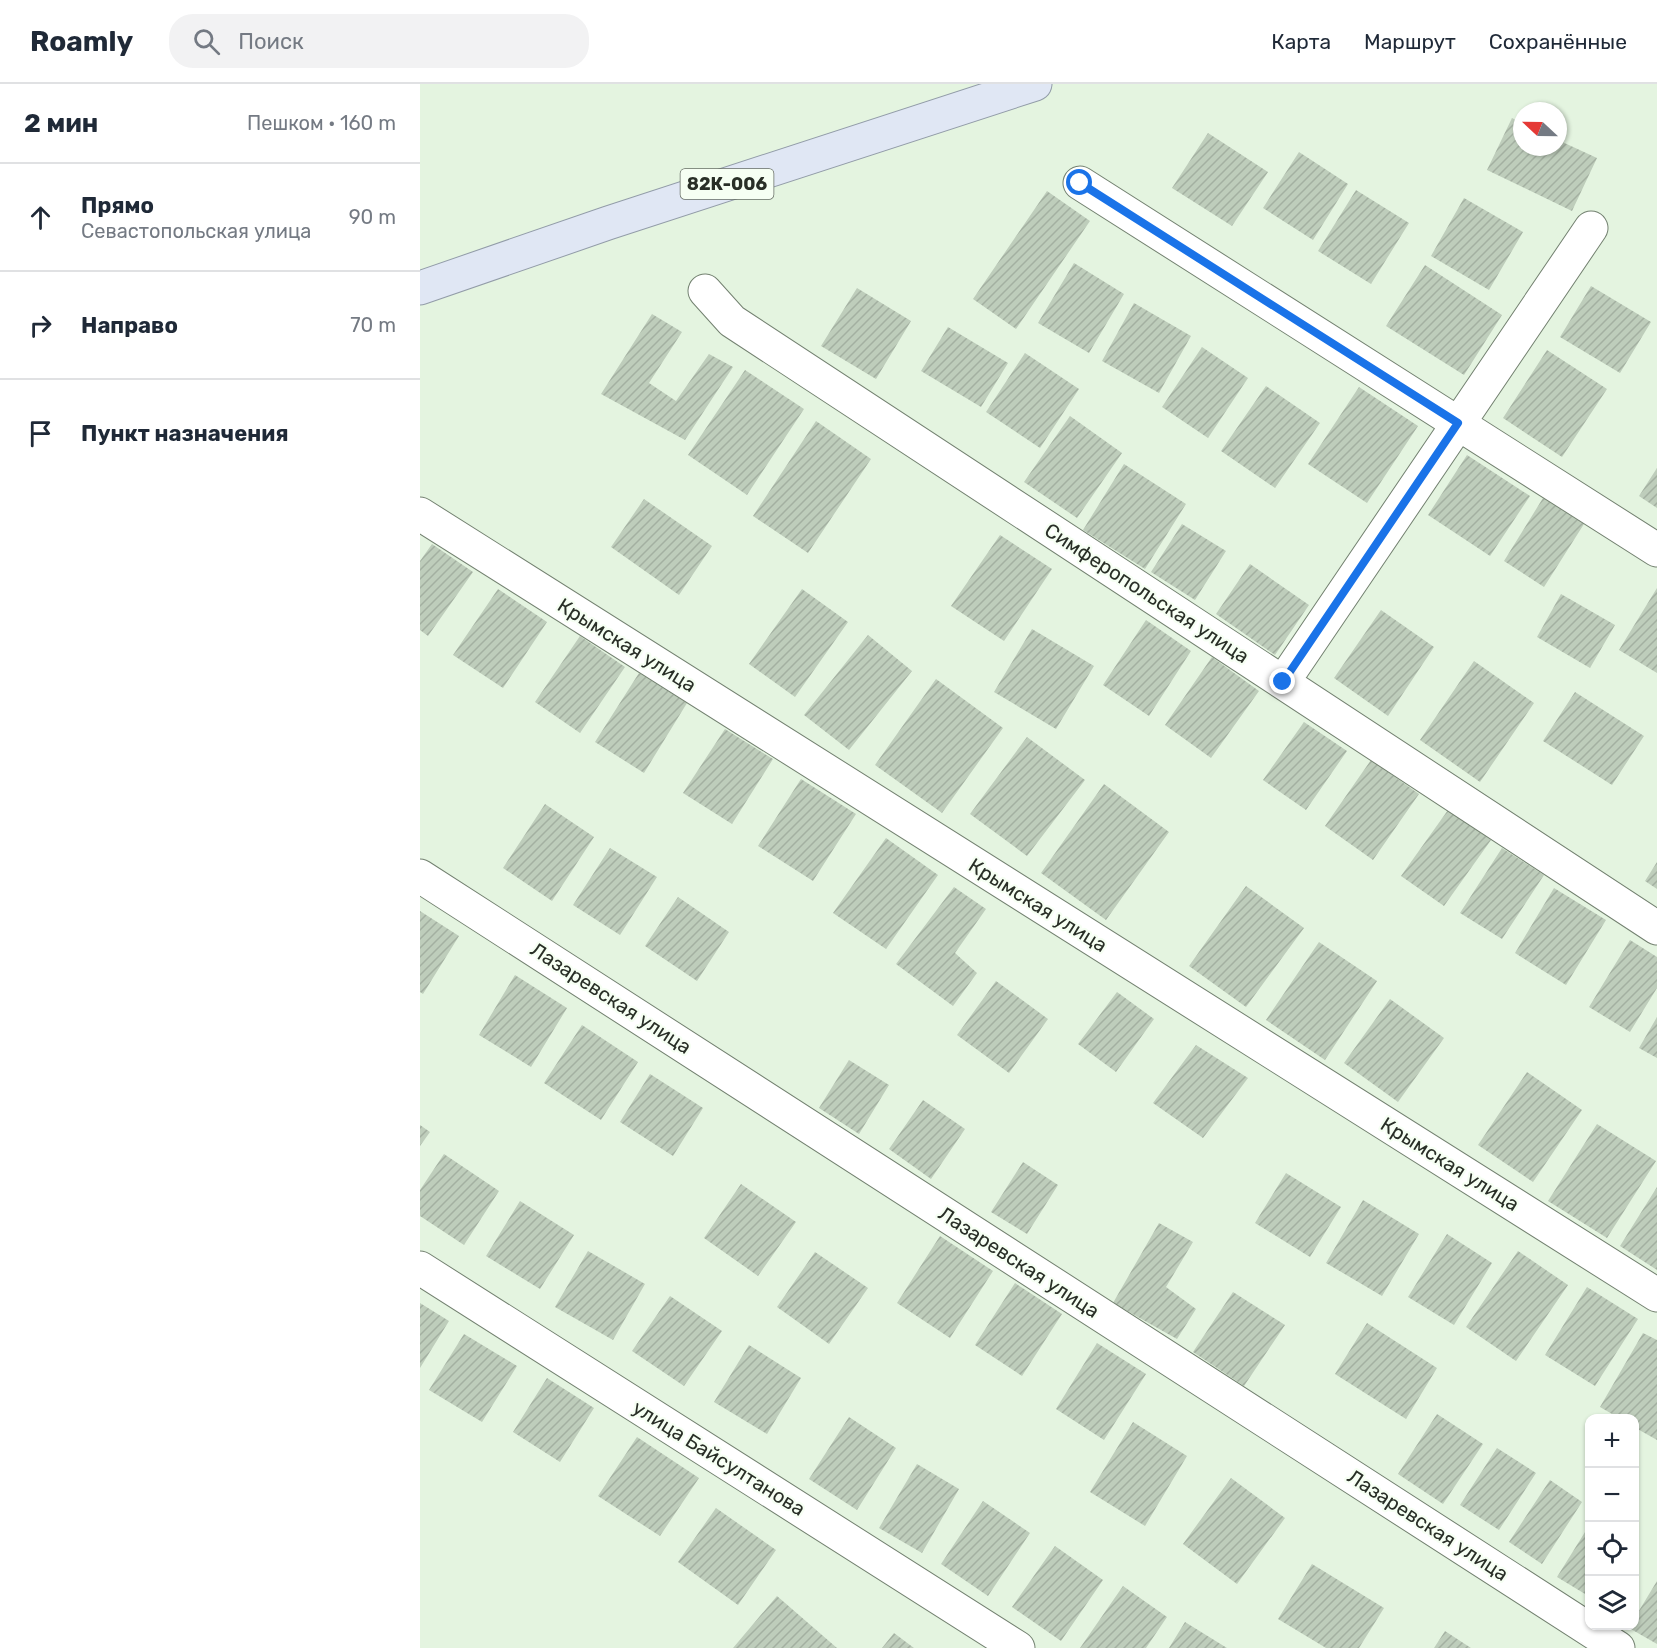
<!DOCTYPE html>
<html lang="ru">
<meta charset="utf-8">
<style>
:root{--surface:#fff;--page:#f2f2f3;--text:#1f2937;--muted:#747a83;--line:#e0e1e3}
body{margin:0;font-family:Rubik,sans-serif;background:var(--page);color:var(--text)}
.controls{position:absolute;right:18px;bottom:18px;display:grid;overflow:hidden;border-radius:12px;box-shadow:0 2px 4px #0004}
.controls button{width:54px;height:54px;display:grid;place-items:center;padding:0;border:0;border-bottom:2px solid var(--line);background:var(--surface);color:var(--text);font:30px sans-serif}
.compass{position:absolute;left:1093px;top:18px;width:54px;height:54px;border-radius:50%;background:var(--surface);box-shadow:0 2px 4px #0004;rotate:292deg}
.stop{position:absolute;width:18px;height:18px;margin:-14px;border:4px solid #1a73e8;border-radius:50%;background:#fff}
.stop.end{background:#1a73e8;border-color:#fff;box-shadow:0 2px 6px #0008}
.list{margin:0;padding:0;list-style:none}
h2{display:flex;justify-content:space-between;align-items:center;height:78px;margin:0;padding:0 24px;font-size:26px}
h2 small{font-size:20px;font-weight:400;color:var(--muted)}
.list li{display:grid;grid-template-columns:39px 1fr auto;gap:18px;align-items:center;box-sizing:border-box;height:108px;padding:0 24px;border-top:2px solid var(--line)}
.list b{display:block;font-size:22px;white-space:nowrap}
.list p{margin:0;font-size:20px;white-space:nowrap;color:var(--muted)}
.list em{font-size:20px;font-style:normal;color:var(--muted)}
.icon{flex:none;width:33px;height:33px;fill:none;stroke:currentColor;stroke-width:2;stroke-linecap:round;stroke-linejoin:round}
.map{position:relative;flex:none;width:1237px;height:1564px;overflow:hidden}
header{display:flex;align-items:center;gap:36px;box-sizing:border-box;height:84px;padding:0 30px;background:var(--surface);border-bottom:2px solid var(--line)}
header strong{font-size:28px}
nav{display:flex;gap:33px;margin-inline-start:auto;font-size:21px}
.search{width:420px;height:54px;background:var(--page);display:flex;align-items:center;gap:15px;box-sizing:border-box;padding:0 21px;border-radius:24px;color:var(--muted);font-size:22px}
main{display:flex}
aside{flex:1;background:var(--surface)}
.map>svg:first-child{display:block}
.building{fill:url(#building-hatch)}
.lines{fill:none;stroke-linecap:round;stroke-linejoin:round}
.minor-casing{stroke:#738170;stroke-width:35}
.primary-casing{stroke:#929ca8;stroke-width:35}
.minor{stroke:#fff;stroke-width:33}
.primary{stroke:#e0e7f4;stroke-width:33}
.route{stroke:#1a73e8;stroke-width:8}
.labels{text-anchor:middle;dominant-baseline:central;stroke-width:4.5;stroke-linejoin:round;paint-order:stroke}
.shield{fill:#f6fff3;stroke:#666d64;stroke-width:1.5}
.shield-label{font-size:18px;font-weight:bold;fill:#292f27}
.street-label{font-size:20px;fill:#292f27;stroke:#f6fff3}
</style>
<header>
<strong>Roamly</strong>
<div class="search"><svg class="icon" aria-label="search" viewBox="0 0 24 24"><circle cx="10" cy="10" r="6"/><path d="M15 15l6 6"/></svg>Поиск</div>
<nav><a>Карта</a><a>Маршрут</a><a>Сохранённые</a></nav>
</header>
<main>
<aside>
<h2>2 мин<small>Пешком · 160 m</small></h2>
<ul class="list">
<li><svg class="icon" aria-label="ahead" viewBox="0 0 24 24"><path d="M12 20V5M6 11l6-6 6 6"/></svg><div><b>Прямо</b><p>Севастопольская улица</p></div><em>90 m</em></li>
<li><svg class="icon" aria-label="right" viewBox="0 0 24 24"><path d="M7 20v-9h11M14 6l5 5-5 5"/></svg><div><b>Направо</b></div><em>70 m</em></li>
<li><svg class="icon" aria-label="arrive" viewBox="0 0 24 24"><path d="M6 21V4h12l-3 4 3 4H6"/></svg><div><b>Пункт назначения</b></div></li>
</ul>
</aside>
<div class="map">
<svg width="1237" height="1564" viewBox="0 0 1237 1564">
<defs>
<pattern id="building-hatch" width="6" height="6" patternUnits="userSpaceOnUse" patternTransform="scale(1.5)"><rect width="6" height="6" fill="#becdbb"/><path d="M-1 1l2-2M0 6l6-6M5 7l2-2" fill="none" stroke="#a3b0a1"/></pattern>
</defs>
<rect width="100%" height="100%" fill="#e4f4e0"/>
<!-- building -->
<path class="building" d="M1092,34L1102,39V63H1138V56L1177,74L1152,127L1067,86Z
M788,49L848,88L812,142L752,104Z
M879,68L928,100L893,156L843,124Z
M936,106L989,139L951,200L898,167Z
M627,107L670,137L596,245L553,215Z
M1044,114L1103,148L1069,206L1011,172Z
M654,179L704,210L669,269L618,239Z
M1005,181L1082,231L1044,291L966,242Z
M1171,202L1231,238L1200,289L1140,253Z
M437,204L491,237L456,295L401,262Z
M714,219L771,252L739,309L682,277Z
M232,230L262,248L229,299L256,317L289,270L313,283L265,356L181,310Z
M528,243L588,279L561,323L501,287Z
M782,263L828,294L788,354L742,323Z
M1127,266L1187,305L1142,373L1083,334Z
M605,269L659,305L620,364L566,328Z
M325,286L384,325L327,411L268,371Z
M846,302L900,339L855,404L801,367Z
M939,303L998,342L947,419L888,380Z
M650,332L702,369L657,434L604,398Z
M396,337L451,375L388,469L333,432Z
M1047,371L1110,412L1070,472L1008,431Z
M704,380L766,420L725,485L663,446Z
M1237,384V424L1219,412Z
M1123,414L1164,440L1124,503L1084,477Z
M224,415L292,462L259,511L191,463Z
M762,440L806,467L775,516L731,488Z
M580,451L632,485L584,557L531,522Z
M12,460L53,488L8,552L0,546V477Z
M830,480L889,521L855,571L796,530Z
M1237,504V589L1199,566Z
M78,505L127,538L83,604L33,571Z
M382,505L428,538L375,613L329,580Z
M1141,510L1195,541L1170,584L1117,553Z
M961,526L1014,563L968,632L914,594Z
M726,536L771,567L729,632L683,601Z
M612,545L674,582L636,645L574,608Z
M448,551L492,587L429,666L384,631Z
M160,552L205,583L160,649L115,618Z
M792,573L839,607L791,674L745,641Z
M1054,577L1114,619L1060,698L1000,656Z
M219,589L267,619L224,689L175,658Z
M516,595L583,644L522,729L455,681Z
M1155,608L1224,652L1192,701L1123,657Z
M884,638L927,667L886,726L843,696Z
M305,645L353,675L312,740L263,709Z
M607,653L665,696L607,772L550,730Z
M951,676L999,710L953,776L905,742Z
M381,695L436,730L393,797L338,762Z
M684,700L749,748L686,836L621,789Z
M125,720L174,753L132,817L83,784Z
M1028,726L1071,756L1024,822L981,792Z
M466,754L518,791L466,865L413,829Z
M190,764L237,793L200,851L153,821Z
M1082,764L1124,791L1082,855L1040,829Z
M1237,778V805L1225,797Z
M826,802L884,844L826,923L769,882Z
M534,803L566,825L535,869L557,889L533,922L476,880Z
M1134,804L1186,836L1146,901L1095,869Z
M258,813L309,848L277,897L225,862Z
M0,827L39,852L3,910L0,908Z
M1210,856L1237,873V904L1210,948L1169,923Z
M899,858L957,897L905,976L846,936Z
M95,891L147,924L111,983L59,951Z
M576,897L628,935L589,989L537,951Z
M697,908L734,935L696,988L658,960Z
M970,915L1024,954L978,1018L924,979Z
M1237,933V974L1219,964Z
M162,941L218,978L181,1036L124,999Z
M776,961L828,994L783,1054L733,1019Z
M429,976L469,1001L439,1050L399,1024Z
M1107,988L1162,1026L1113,1098L1058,1061Z
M230,990L283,1024L253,1072L200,1038Z
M503,1016L545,1045L511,1095L469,1065Z
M1177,1040L1236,1077L1187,1154L1128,1117Z
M0,1041L10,1048L0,1062Z
M24,1070L79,1107L44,1161L0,1132V1106Z
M603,1078L638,1101L607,1150L571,1128Z
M866,1089L921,1123L890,1173L835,1139Z
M321,1100L376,1138L338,1192L284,1154Z
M1237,1103V1186L1200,1162Z
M943,1116L999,1150L962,1212L906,1179Z
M100,1117L154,1151L120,1205L66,1172Z
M739,1139L773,1158L746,1203L776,1225L757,1255L693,1219Z
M1027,1150L1072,1179L1034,1241L988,1213Z
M520,1152L573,1187L530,1254L477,1219Z
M168,1167L225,1200L193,1256L135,1223Z
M1098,1167L1148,1201L1096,1277L1046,1243Z
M395,1168L448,1204L409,1260L357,1223Z
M595,1199L642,1230L602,1292L555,1261Z
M1167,1203L1218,1235L1175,1302L1125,1271Z
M813,1208L865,1241L824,1302L773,1268Z
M250,1212L302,1247L264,1302L212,1267Z
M0,1219L29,1237L0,1284Z
M947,1239L1017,1284L986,1335L915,1290Z
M1223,1249L1237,1256V1356L1214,1343V1334H1199L1180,1323Z
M44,1250L97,1282L62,1338L9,1306Z
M677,1259L726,1290L684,1356L636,1325Z
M329,1261L381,1294L347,1350L294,1318Z
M127,1294L174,1324L140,1378L93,1348Z
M1017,1330L1063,1360L1023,1420L978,1390Z
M429,1333L476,1364L437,1426L389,1395Z
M713,1338L767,1372L725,1442L670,1408Z
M217,1353L279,1394L240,1452L178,1412Z
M1077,1364L1116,1389L1079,1446L1040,1421Z
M497,1380L539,1405L502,1469L459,1444Z
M811,1394L865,1434L817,1500L763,1460Z
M1130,1396L1162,1418L1122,1480L1089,1458Z
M563,1417L610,1449L568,1512L521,1480Z
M296,1424L356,1466L318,1521L258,1478Z
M1170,1440V1513L1137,1493Z
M635,1462L683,1496L641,1557L592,1523Z
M892,1480L964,1524L939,1564H906L858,1535Z
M1237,1497V1560L1209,1544L1211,1542H1214V1535Z
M703,1502L747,1533L726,1564H660Z
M357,1512L417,1564H313Z
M765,1538L807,1564H749Z
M1025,1547L1051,1564H1014Z
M474,1549L494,1564H462Z"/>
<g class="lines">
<defs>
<path id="minor" d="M660,99L1237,466
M285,207L312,237L1237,844
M0,430L1237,1211
M863,598L1171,144
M0,792L1198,1564
M0,1184L598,1564"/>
<path id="primary" d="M0,204L188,139L615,0"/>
</defs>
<!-- minor casing -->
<use href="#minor" class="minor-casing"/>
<!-- primary casing -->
<use href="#primary" class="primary-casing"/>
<!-- minor -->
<use href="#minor" class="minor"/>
<!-- primary -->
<use href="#primary" class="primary"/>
</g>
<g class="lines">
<!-- route -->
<path class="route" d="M660,99L1038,339L863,598"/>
</g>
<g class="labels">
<!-- shield labels -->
<rect class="shield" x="260.5" y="85" width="93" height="30" rx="4.5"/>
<g class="shield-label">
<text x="307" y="100">82К-006</text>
</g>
<!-- street labels -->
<g class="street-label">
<text transform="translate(727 509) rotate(33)">Симферопольская улица</text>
<text transform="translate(207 561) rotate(32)">Крымская улица</text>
<text transform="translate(618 821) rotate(32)">Крымская улица</text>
<text transform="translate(191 914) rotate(33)">Лазаревская улица</text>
<text transform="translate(1030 1080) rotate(32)">Крымская улица</text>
<text transform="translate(599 1178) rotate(33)">Лазаревская улица</text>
<text transform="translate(299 1374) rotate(32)">улица Байсултанова</text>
<text transform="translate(1008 1441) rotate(33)">Лазаревская улица</text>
</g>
</g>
</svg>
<div class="controls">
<button>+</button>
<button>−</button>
<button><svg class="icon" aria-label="locate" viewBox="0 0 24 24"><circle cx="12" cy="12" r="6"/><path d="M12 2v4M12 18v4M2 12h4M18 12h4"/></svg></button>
<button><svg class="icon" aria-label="layers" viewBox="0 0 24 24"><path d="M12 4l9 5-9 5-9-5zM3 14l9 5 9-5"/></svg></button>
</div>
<svg class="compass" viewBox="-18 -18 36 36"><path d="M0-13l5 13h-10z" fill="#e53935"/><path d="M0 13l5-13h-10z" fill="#747a83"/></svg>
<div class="stop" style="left:660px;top:99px"></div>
<div class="stop end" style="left:863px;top:598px"></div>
</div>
</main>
